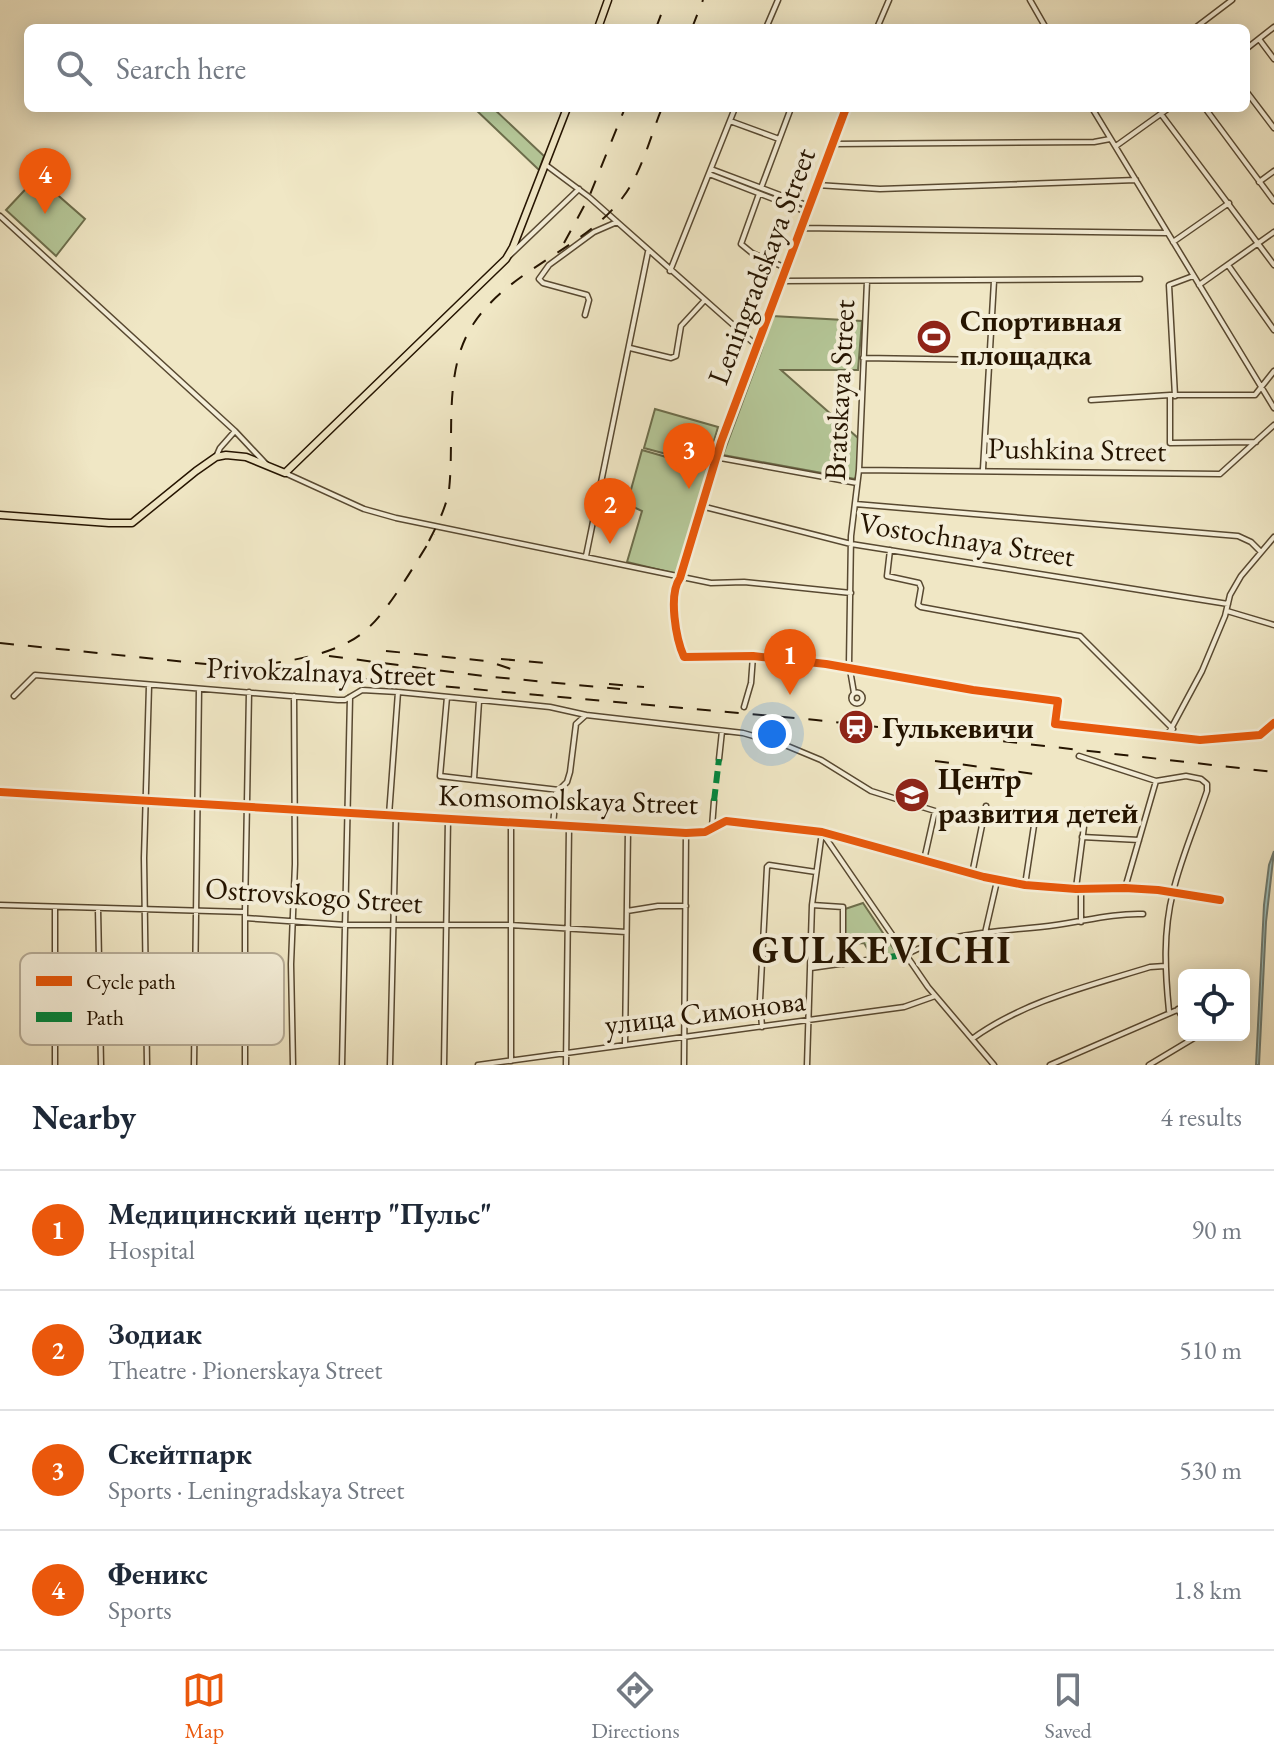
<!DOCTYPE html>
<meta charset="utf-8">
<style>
:root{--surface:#fff;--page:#f6f6f7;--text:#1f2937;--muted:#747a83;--line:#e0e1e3;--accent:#ea580c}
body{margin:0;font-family:"EB Garamond",serif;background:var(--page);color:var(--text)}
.controls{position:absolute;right:24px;bottom:24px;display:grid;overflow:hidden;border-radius:12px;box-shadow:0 4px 20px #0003}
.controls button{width:72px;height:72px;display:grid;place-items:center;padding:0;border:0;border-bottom:2px solid var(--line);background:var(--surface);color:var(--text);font:40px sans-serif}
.you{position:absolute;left:772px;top:734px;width:28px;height:28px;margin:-20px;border:6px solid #fff;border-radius:50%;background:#1a73e8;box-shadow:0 0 0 12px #1a73e833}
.badge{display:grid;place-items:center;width:52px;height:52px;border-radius:50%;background:var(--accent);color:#fff;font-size:26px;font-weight:700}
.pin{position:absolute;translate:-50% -66px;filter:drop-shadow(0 2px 4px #0008)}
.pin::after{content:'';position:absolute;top:42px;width:28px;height:24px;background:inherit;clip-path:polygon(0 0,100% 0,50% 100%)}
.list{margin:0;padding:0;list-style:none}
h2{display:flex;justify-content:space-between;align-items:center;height:104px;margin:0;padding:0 32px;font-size:34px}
h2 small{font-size:26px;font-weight:400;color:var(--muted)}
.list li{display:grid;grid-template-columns:52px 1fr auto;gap:24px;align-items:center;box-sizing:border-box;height:120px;padding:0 32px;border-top:2px solid var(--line)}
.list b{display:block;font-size:30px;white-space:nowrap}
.list p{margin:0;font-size:26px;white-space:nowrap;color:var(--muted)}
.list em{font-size:26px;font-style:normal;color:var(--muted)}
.icon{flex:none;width:44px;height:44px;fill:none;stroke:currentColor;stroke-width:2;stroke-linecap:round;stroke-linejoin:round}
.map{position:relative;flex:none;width:1274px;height:1065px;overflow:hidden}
.search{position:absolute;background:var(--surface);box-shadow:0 4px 20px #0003;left:24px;right:24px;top:24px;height:88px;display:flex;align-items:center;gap:20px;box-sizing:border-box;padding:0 28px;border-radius:12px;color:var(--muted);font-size:30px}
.sheet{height:584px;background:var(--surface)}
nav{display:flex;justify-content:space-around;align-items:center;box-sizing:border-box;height:112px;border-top:2px solid var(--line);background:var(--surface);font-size:22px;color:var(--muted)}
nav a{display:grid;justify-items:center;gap:4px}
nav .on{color:var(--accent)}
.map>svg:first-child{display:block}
.green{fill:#b5c798;stroke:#6d6e4c;stroke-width:2}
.water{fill:#9cbebb;stroke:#6c7a70;stroke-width:2}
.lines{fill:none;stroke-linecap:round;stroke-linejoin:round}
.minor-casing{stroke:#584931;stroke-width:7}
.major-casing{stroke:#251400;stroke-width:9}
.minor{stroke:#f5efd9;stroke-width:4}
.major{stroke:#f0e7c5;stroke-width:6}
.rail{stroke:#251400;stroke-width:2;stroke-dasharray:14 14;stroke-linecap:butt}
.quiet{stroke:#00873e;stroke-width:6;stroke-dasharray:12 6;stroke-linecap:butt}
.cycleway-casing{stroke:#f5efd9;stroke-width:13}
.cycleway{stroke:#e8590c;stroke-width:8}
.labels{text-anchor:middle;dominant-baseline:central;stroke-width:8;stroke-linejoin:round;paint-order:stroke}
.street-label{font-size:30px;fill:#251400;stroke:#f5efd9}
.poi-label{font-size:30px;font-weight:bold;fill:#251400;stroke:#f5efd9;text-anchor:start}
.district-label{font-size:38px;font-weight:bold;letter-spacing:2px;fill:#251400;stroke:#f5efd9}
.key{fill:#f5efd9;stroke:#b7ad98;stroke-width:2}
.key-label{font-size:22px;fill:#251400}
</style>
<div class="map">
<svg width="1274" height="1065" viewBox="0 0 1274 1065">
<rect width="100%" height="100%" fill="#f0e7c5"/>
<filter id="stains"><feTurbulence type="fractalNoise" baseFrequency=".0025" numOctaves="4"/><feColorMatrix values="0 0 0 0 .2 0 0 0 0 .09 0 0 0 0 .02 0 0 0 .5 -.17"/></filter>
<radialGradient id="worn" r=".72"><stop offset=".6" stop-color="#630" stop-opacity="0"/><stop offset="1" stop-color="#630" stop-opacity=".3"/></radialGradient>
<!-- green -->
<path class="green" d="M474,108H493L544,156L539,170Z
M37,177L85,219L56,256L6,210Z
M772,316L862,321L858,370H781L858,438V472L855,479L723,455L761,352Z
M655,409L718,427L707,465L644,448Z
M642,450L708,469L677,574L627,562L642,511L627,504Z
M863,903L897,954L873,958L864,943L844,945L845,909Z"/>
<!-- water -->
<path class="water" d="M1274,851L1266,922L1259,1065H1256L1264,905L1269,865Z"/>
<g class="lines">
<defs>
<path id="minor" d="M1030,0L1046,28
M766,28L778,0
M877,28L889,0
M1195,28L1232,0
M1259,39L1274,59
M1246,49L1274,27
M1246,91L1274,128
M846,108L721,442L680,578C668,595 676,639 684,657L753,656L826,664L973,690L1058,701L1055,724L1200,740L1260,735L1274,723
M1092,108L1274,408
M1205,108L1274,201
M1161,114L1274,265
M730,121L779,139
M833,144L1094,142L1110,139
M1116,146L1169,108
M546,165L589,197L757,346
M711,169L809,206
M709,174L807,212
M1259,182L1274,171
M817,185L880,189L1136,180
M761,188L791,108
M759,194L741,244L752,253L786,268
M0,216L235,431L267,465
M801,228L1167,233
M1173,242L1229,203
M510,255L579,189
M1228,265L1274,330
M670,271L735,108
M781,281L1140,279
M1199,285L1274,232
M585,315L589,300L587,295L543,283L539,279L549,265L594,232L617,222
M630,348L671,358L676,356L681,326L704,301
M863,358L989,360
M1170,395V443L1256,442
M1175,396L1169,285L1193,276
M1091,400L1170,395H1255L1274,371
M216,457L220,448L235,431
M715,457L857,483
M983,469L994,281
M859,470L1220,474L1274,425
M285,473L364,509L396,518L711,583L744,582L851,593
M855,504L1238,536L1251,542L1261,552
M701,506L851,544L1228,604
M890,550L887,576L919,583L921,588L918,605L921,607L1080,636L1173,729
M586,556L648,252
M1227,611L1274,625
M851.5 698a5.5 5.5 0 1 1 11 0a5.5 5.5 0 1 1-11 0Z
M854,693L849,664L851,536L859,470L867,281
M14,696L35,675L338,700H345L362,690L398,692L550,707L586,715
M447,697L440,776L559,790
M744,707L751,683L753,656
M1166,738L1202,671L1225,616L1230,595L1241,576L1274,537
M1079,756L1156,781L1186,776L1201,779L1207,784V791C1196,824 1181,858 1173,892C1163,932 1165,971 1169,1011
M719,759L722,731
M474,779L479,701
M0,792L686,833L705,832L726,821L822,832L984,877L1025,885L1076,889L1125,888L1158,890L1220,900
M389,815L398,692
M511,823V1061
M553,825L556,793L567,782L570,772L576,724L586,715L743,733L785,745L821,760L871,791L935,811L924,860
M712,827L714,801
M823,834L928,987L994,1065
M1082,837L1139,840
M972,874L986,806
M1025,885L1036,812
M1076,888L1086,811
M1125,888L1156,781
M0,905L245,912V918L346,925H510L626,932
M812,905L843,907V964
M55,907V1065
M98,908L101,1065
M627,911L658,906H686
M245,912L249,692
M1081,922V889
M985,933L997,881
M905,955C952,930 1005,932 1056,925C1085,921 1114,913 1143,914
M811,968L867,960
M1178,1009L1184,1021
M762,1027L760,1000L767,867L769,865L816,872
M972,1039C1024,1001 1089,986 1150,967L1165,966
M625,1044L628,830
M147,1065L144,858L149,686
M194,1065L199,689
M245,1065V918
M293,1065L291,964L295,864L294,696
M342,1065L350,697
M390,1065L396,816
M444,1065L448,819
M478,1065L904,1007L935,996
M566,1065L569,827
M684,1065L686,833
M807,1065L812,905L822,832
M1050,1065L1184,1007
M1149,1065L1199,1035"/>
<path id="major" d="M598,28L608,0
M0,515L109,523H132L196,471L216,457L226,455L246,457L285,473L506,259L513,247L567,108"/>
</defs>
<!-- minor casing -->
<use href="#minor" class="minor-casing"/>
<!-- major casing -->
<use href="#major" class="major-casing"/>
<!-- minor -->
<use href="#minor" class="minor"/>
<!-- major -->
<use href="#major" class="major"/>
<!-- rail -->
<path class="rail" d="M656,28L665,4
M692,28L703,0
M564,243L589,197L625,108
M429,541C437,525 446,508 449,490C455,436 442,370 474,323C511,268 583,250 623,197C642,172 650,137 662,108
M0,643L284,672L816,720L1274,772
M386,651L487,661L520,672
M329,656L483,676L620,689
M501,659L546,663
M267,664C298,660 342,652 366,630C390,609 416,562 434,534
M609,684L644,687
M935,761L1035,774"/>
<!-- quiet -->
<path class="quiet" d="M714,801L719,759
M867,960L905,955"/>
<defs>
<path id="cycleway" d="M846,108L721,442L680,578C668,595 676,639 684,657L753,656L826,664L973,690L1058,701L1055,724L1200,740L1260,735L1274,723
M0,792L686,833L705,832L726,821L822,832L984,877L1025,885L1076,889L1125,888L1158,890L1220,900"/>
</defs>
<!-- cycleway casing -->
<use href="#cycleway" class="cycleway-casing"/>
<!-- cycleway -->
<use href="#cycleway" class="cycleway"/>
</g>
<!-- icons -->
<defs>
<symbol id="stadium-disc" viewBox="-11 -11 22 22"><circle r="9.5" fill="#8f2418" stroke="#f5efd9"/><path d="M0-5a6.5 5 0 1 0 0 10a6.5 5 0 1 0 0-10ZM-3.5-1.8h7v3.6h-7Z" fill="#fff"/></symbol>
<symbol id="station-disc" viewBox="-11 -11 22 22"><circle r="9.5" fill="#8f2418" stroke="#f5efd9"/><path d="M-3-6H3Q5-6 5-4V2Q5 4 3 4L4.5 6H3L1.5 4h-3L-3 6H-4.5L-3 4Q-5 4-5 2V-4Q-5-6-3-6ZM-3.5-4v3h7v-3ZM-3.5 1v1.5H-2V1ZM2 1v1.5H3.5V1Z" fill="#fff"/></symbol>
<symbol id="university-disc" viewBox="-11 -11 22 22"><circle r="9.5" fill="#8f2418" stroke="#f5efd9"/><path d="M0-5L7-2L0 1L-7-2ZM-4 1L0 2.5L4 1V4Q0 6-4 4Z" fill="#fff"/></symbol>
</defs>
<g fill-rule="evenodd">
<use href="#stadium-disc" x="914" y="317" width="40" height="40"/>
<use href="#station-disc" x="836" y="707" width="40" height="40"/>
<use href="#university-disc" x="892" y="775" width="40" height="40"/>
</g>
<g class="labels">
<!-- street labels -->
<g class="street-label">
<text transform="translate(761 266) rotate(-69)">Leningradskaya Street</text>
<text transform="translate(839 390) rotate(-87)">Bratskaya Street</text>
<text transform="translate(1077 449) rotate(1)">Pushkina Street</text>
<text transform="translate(967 539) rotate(9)">Vostochnaya Street</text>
<text transform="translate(321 671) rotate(2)">Privokzalnaya Street</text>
<text transform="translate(568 799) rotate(2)">Komsomolskaya Street</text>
<text transform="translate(314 895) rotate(4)">Ostrovskogo Street</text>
<text transform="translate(705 1012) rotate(-7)">улица Симонова</text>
</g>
<!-- poi labels -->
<g class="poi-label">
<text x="960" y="320">Спортивная<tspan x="960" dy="34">площадка</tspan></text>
<text x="882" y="727">Гулькевичи</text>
<text x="938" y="778">Центр<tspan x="938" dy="34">развития детей</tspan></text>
</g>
<!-- district labels -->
<g class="district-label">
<text x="882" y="949">GULKEVICHI</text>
</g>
</g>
<!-- legend -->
<rect x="20" y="953" width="264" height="92" rx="12" class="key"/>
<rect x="36" y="976" width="36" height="10" fill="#e8590c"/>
<rect x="36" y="1012" width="36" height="10" fill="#00873e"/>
<g class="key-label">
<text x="86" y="989">Cycle path</text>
<text x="86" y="1025">Path</text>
</g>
<rect width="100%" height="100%" filter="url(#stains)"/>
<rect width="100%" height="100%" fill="url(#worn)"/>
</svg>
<div class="controls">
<button><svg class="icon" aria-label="locate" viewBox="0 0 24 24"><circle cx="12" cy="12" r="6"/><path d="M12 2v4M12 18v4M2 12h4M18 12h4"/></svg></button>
</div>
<div class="you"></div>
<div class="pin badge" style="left:790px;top:695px">1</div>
<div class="pin badge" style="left:610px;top:544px">2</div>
<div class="pin badge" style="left:689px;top:489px">3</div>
<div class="pin badge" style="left:45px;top:214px">4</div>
<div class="search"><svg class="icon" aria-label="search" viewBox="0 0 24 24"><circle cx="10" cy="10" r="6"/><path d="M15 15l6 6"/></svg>Search here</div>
</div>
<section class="sheet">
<h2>Nearby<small>4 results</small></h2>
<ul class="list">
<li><span class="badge">1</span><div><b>Медицинский центр &quot;Пульс&quot;</b><p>Hospital</p></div><em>90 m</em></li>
<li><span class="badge">2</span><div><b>Зодиак</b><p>Theatre · Pionerskaya Street</p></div><em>510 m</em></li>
<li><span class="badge">3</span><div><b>Скейтпарк</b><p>Sports · Leningradskaya Street</p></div><em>530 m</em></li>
<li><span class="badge">4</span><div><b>Феникс</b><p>Sports</p></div><em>1.8 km</em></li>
</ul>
</section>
<nav>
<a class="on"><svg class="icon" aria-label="map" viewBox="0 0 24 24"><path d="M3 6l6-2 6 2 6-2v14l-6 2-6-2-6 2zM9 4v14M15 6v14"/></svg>Map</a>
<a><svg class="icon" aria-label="directions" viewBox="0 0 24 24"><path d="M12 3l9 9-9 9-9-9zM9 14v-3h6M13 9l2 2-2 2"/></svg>Directions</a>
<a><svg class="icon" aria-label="saved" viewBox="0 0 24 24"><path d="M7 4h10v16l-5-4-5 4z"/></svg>Saved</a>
</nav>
